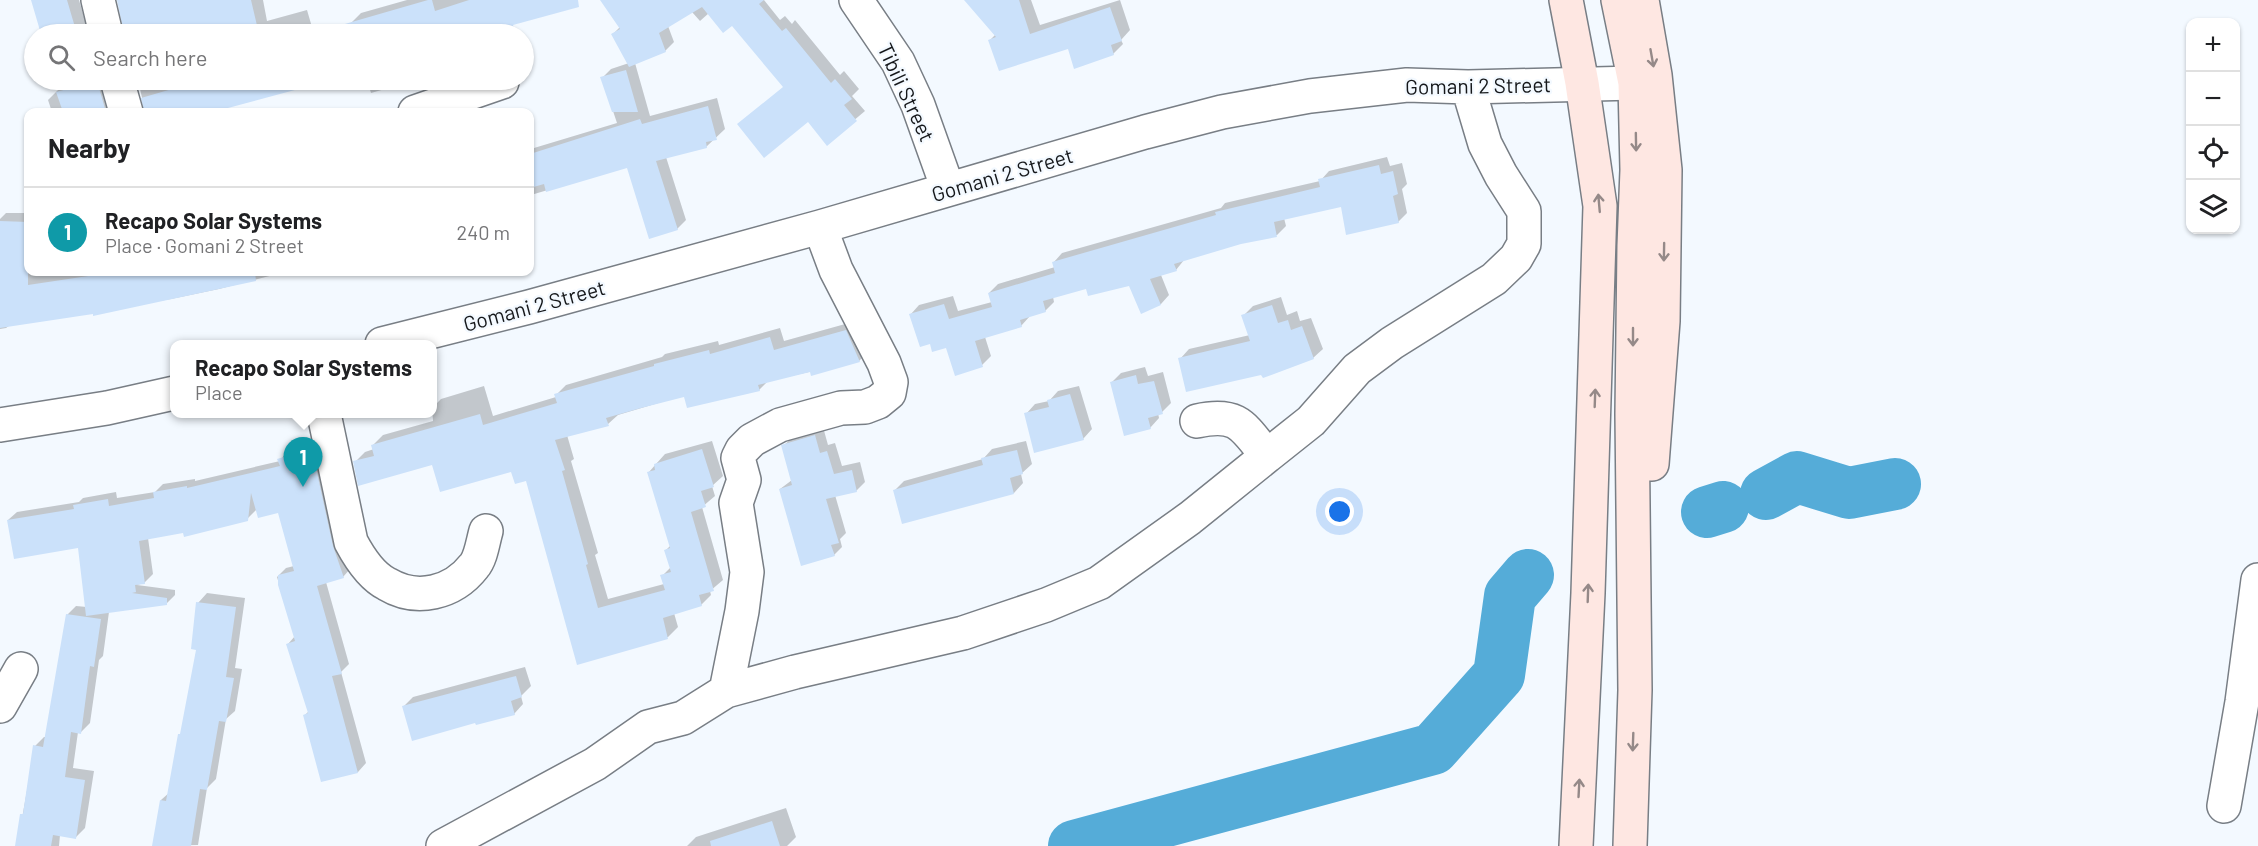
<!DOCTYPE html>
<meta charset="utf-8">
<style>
:root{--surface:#fff;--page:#f6f6f6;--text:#202124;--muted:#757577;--line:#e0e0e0;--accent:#b45309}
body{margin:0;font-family:Barlow,sans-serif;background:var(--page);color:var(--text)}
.controls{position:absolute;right:18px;top:18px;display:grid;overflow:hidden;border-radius:12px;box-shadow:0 2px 4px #0004}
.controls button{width:54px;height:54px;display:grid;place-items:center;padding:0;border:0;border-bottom:2px solid var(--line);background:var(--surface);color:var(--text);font:30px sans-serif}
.you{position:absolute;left:1340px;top:512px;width:21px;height:21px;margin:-15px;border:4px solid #fff;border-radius:50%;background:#1a73e8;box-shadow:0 0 0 9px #1a73e833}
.badge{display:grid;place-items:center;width:39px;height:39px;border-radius:50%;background:var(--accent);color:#fff;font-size:20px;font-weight:700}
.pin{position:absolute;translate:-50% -50px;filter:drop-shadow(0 2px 3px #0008)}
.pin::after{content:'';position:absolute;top:32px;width:21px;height:18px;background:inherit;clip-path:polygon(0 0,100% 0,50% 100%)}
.popup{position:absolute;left:170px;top:340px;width:267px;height:78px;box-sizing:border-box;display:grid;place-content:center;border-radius:12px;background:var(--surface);filter:drop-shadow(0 2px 4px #0005);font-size:20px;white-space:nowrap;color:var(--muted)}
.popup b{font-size:22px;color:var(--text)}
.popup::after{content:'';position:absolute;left:50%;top:100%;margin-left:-12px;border:12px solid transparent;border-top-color:var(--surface)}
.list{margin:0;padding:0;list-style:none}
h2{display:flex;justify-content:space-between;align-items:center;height:78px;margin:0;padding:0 24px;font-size:26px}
h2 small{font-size:20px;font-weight:400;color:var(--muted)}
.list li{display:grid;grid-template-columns:39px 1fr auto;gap:18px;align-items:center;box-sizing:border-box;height:90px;padding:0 24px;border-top:2px solid var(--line)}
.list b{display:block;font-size:22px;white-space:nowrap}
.list p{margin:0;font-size:20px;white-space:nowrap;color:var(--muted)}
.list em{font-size:20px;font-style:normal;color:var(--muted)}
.icon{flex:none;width:33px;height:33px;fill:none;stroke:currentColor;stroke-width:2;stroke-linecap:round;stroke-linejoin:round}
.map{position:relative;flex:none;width:2258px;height:846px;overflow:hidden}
.search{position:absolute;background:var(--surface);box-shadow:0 2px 4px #0004;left:24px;top:24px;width:510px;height:66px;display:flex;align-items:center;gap:15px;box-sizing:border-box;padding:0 21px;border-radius:33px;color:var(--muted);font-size:22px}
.panel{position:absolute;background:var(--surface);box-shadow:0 2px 4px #0004;left:24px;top:108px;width:510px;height:168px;border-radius:12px}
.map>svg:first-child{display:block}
.shadow{fill:#0003}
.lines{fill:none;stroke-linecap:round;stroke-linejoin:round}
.river{stroke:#55acd8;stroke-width:52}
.building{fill:#cbe1fa}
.minor-casing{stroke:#787e85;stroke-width:36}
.secondary-casing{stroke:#787e85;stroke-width:36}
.minor{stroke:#fff;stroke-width:33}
.secondary{stroke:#fee7e2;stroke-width:33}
.oneway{stroke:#958988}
.labels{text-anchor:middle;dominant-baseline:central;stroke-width:4.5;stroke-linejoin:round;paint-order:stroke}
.street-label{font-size:21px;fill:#15171a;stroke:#f3f9ff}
</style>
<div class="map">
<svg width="2258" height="846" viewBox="0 0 2258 846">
<rect width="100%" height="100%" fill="#f3f9ff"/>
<!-- shadow -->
<path class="shadow" d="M32,0H79L89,34H43Z
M119,0H263L267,21L307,10L314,34H126Z
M407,0H565L471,34H332L352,29L351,23L361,13Z
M609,0H764L780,20L785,16L792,24L795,20L840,75L844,71L859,89L852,96L865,111L827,143L784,86L732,23L709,13L700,21L692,12L668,26L674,42L665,51L635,63L650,116L717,98L725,129L706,147L666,157L686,220L677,229L628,166L531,195L534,204L530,208V152L534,148L617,123L602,78L611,69L629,63L613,34L621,26Z
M966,0H1031L1040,25L1120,0L1130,30L1121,40L1123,44L1113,54L1069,47L990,40L995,35Z
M56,80H110L119,112H52L48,100L59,89Z
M138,80H326L209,112H152L151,110L145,111Z
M367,80H405L399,85L371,93Z
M1387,157L1390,166L1402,163L1407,184L1402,189L1407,213L1398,222L1342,206L1284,218L1286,226L1277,235L1240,243L1184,260L1176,270L1161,275L1169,295L1161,304L1141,312L1130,284L1087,287L1053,297L1054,302L1045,311L1030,316L1021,326L985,337L991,356L982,365L947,346L931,342L911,314L919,305L953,296L958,311L992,302L989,293L998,284L1055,267L1054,262L1062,253L1221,208L1225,203L1320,181L1329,171Z
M6,213H28V272H45L46,276L77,272H285L219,289L171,299L10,325L6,328L0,329V219Z
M1281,297L1287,315L1297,311L1300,321L1311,318L1323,349L1313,358L1262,373L1180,359L1189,349L1250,335L1243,316L1253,306Z
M856,321L869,351L859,361L768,381L759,390L685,395L618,415L608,424L567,435L574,459L571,461L598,553L595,555L608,599L664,584L662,576L671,567L666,550L671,545L649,472L656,464L665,454L712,441L723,476L712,486L715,496L702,507L723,580L710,591L711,595L701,605L674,613L678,627L668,637L578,663L527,479L512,470L433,463L355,462L365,452L374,449L373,445L383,435L433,421L432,408L441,399L484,386L493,416L556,397V395L566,385L662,357L665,354L718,341L719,345L780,328L784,341Z
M1145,367L1148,376L1163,372L1171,403L1162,412L1158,413L1159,418L1150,428L1111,383L1121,373Z
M1079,386L1092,429L1083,439L1026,414L1035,404L1049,401L1058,391Z
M823,427L828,445L835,443L842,466L860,462L865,482L856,491L835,495L846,533L840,539L842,547L834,555L780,489L792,480L783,446L792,438Z
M1026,441L1032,464L1021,474L1023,483L1014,493L895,490L904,481L983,459L992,449Z
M312,444L351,568L343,577L326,582L349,664L341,672L366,763L358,772L322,781L305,715L309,711L288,644L295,636L277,577L286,568L294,566L279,511L257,509L247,519L148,538L153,574L144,583L137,585L175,590V595L166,604L109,612L103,656L99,660L90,723L81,732H78L73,768L94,771L85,828L76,837L60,835L59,846H17L35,746L44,737H46L67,615L76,606L87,607L79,546L8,520L17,512L79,502L83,498L116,492L117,498L155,492L163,484L195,479V481L280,461L287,451Z
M207,593L245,598L235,668L242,669L235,711L226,719L216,779L207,788L198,845L153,846L161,800L170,792L182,732L197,648L198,603Z
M525,667L531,686L521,696L523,704L514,714L476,721L403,707L413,697Z
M786,808L796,837L787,846H687L696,837Z"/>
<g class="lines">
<!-- river -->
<path class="river" d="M1766,494L1797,477L1849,493L1895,484
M1707,512L1723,507
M1074,846L1433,749L1499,675L1510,596L1528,575"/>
</g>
<!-- building -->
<path class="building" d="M31,0H67L77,34H41Z
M117,0H251L259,34H124Z
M428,0H432L435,11L469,0H578L579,7L513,25L516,34H332L331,28Z
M600,0H764L759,4L782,31L786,28L831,83L835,79L852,99L844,105L857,121L827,146L808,122L764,158L737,124L783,87L732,26L723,33L702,7L659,33L666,52L629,67L611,34L620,29Z
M964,0H1019L1030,34L1110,7L1122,41L1111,45L1114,55L1074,69L1068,49L999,71L988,40L996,37Z
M626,70L638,112H612L600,77Z
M203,80H305L306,87L228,108L229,112H144L141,98Z
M97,81L106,112H63L56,92Z
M708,106L717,140L706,142L707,148L656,161L678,230L649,239L627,168L546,192L544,184L530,188V154L640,119L642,124Z
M1379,165L1381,174L1393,171L1398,194L1393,196L1399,223L1346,235L1341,207L1274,222L1277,237L1241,244L1174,264L1177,271L1150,279L1161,305L1141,314L1129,286L1088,296L1086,289L1043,301L1046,312L1020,320L1022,327L975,341L983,367L955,376L946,348L932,352L930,344L920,347L909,314L944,304L949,319L992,307L988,293L1055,273L1052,262L1216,215L1215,212L1320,187L1318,179Z
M0,221L28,222V285L115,272H255L256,281L93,316V314L0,328Z
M1272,305L1278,323L1288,320L1291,330L1302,326L1314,359L1263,378L1261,375L1186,392L1178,358L1250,341L1241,315Z
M846,330L860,362L811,376L810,372L758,385L760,391L687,408L684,397L641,408L606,418L609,426L555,440L565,470L562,471L588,564L586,565L598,608L665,590L660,575L671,572L664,550L670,548L647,472L655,470L654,464L702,449L714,487L701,491L706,507L691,512L714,591L699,595L702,606L663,618L668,639L577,665L526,481L515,484L511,472L440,492L432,465L358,486L353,461L374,456L371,445L480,414L483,425L557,403L554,394L654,366V364L709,350L710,354L770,337L774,350Z
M1136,375L1138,384L1154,381L1163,414L1148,418L1151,429L1124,436L1110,382Z
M1070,394L1084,440L1034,453L1024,413L1049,407L1047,400Z
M815,435L820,453L827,451L834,474L852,470L857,492L826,499L839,543L831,545L835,556L801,566L779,489L792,485L781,445Z
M1017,450L1023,474L1010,478L1014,494L902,524L893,490L983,465L981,458Z
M304,451L310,471L316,468L333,546L344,578L317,586L342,674L332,676L358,773L321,782L303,715L308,713L286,644L295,641L278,585V575L294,571L278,513L258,518L251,493L248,521L184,537L183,533L139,541L145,584L135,585L136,592L132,593L167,598V605L86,616L78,548L14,559L7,520L74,509L73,505L108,499L109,506L154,498L153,492L187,486V488L280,466L277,459Z
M196,602L236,607L226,677L234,678L226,722L219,721L207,790L200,789L191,846H152L160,800L166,801L178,734H180L196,650L191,649Z
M66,614L101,619L94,667L90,666L81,734L71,732L65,777L85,780L76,839L53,835L51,846H15L20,814H23L33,745L43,747Z
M516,676L522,697L511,701L515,715L476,725L475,723L412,741L402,706Z
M772,821L780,846H711L710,841Z"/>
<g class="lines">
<defs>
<path id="minor" d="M98,0L106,34
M856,0L898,62L918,105L948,189
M117,80L126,112
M415,112L502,82
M382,344L529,307L820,227L1145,132L1222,112L1310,96L1407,85L1468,87L1635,83
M324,414L351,542C359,557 371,576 387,584C417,602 453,593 474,566C481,558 483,541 486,531
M1197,421C1238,412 1243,426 1267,456L1311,421L1357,369L1392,343L1494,279L1516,258L1524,244V211L1501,175L1485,144L1468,87
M0,425L107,408L174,393
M726,691L795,672L963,633L1046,605L1099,583L1190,518L1267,456
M0,706L21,669
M2224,806L2242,702L2258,580
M443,846L595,764L648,727L683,718L726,691L742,611L747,572L736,503L744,480L738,458L742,450L752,440L780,425L841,408L865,407L878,402L889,393L891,382L884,363L836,270L820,227"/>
<path id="secondary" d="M1566,0L1582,83L1600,206L1588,593L1576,846
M1618,0L1635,83L1637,170L1634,246L1632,414L1635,690L1630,846
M1642,0L1655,75L1665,170L1663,321L1652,464"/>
</defs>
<!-- minor casing -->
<use href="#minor" class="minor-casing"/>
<!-- secondary casing -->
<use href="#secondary" class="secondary-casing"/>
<!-- minor -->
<use href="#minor" class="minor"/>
<!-- secondary -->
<use href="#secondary" class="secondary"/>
</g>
<!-- one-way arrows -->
<defs><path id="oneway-shaft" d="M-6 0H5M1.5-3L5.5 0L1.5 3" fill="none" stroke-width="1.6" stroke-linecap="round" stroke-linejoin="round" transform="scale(1.5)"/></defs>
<g class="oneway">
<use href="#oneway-shaft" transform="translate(1652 58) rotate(80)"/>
<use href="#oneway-shaft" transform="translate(1636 142) rotate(89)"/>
<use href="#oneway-shaft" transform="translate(1599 203) rotate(-95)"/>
<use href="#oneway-shaft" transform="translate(1664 252) rotate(91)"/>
<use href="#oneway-shaft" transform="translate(1633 337) rotate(90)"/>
<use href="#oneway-shaft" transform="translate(1595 398) rotate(-88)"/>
<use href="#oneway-shaft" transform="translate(1588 593) rotate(-88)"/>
<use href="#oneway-shaft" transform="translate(1633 742) rotate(92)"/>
<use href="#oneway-shaft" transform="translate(1579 788) rotate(-87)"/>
</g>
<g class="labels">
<!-- street labels -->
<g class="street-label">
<text transform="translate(1478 85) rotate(-1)">Gomani 2 Street</text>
<text transform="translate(907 92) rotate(65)">Tibili Street</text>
<text transform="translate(1002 174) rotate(-16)">Gomani 2 Street</text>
<text transform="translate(534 305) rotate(-15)">Gomani 2 Street</text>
</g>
</g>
</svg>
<div class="controls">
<button>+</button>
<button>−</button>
<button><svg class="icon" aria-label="locate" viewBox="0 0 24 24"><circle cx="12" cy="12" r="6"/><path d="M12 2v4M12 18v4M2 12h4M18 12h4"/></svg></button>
<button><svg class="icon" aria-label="layers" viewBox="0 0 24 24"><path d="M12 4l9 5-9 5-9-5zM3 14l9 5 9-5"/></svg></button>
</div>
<div class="you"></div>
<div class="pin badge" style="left:303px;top:487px;background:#0f9aa8">1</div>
<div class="popup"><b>Recapo Solar Systems</b>Place</div>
<div class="search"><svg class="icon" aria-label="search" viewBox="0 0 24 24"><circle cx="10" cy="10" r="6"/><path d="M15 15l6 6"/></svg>Search here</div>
<section class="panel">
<h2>Nearby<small></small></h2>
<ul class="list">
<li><span class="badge" style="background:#0f9aa8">1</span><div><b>Recapo Solar Systems</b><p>Place · Gomani 2 Street</p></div><em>240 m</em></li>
</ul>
</section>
</div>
